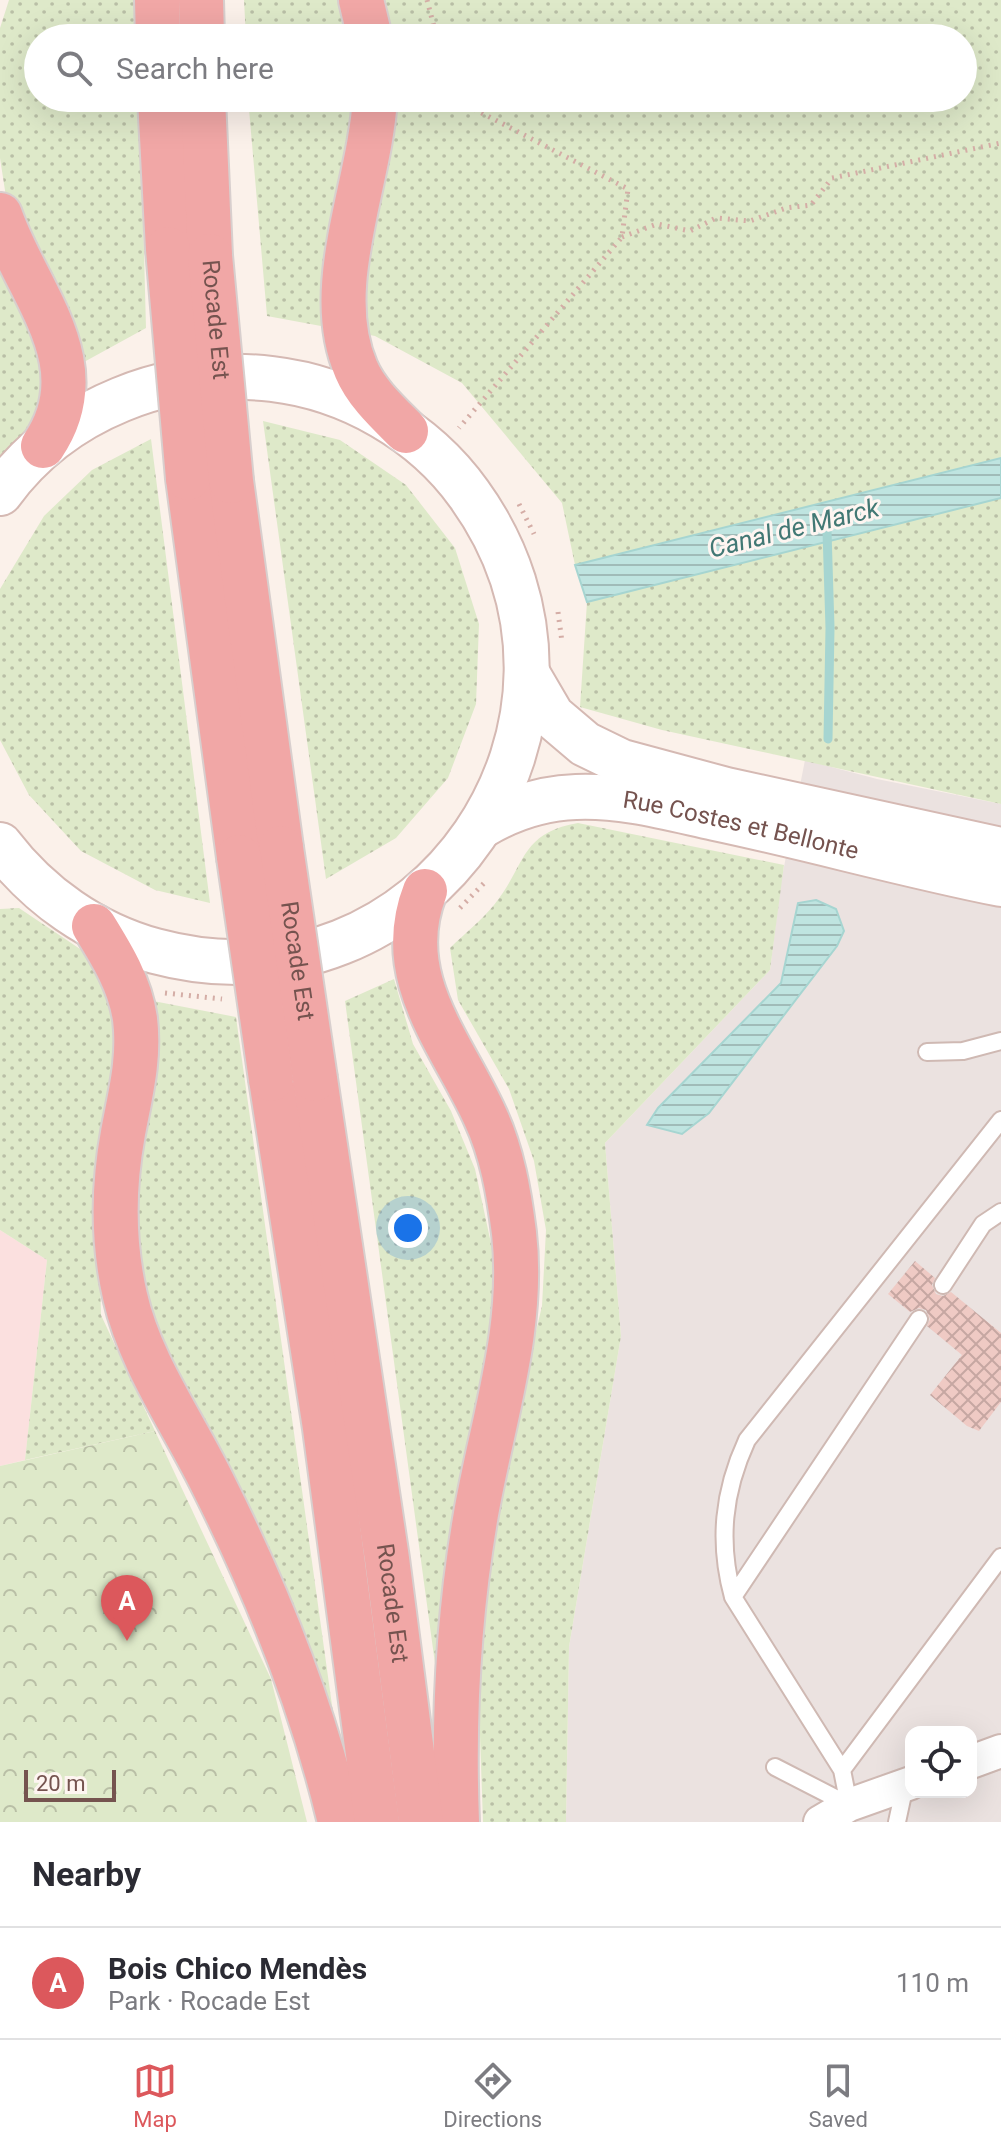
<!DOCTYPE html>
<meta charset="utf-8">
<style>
:root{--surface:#fff;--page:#f2f2f3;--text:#2b2b33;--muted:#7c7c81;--line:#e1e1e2;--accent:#dc585c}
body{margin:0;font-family:Roboto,sans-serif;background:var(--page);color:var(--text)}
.controls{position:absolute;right:24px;bottom:24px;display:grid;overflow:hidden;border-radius:16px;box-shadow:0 8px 32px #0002}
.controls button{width:72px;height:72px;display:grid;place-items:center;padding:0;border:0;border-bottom:2px solid var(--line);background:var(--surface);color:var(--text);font:40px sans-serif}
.scale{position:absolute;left:24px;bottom:20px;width:92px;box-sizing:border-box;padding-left:8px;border:4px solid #75534f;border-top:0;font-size:22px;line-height:28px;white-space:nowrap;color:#75534f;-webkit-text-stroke:6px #fef5f1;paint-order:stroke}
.you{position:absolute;left:408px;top:1228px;width:28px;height:28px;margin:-20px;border:6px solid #fff;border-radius:50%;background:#1a73e8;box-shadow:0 0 0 12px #1a73e833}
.badge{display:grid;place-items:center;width:52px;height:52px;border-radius:50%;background:var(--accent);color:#fff;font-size:26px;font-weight:700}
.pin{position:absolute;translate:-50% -66px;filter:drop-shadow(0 2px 4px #0008)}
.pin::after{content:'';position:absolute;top:42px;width:28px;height:24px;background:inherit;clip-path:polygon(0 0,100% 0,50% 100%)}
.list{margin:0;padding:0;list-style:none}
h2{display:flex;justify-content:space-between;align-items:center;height:104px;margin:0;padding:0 32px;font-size:34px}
h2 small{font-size:26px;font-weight:400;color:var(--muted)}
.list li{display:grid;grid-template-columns:52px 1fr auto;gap:24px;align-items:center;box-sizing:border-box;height:112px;padding:0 32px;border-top:2px solid var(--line)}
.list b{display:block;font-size:30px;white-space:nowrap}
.list p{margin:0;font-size:26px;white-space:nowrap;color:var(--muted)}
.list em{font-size:26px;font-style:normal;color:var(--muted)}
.icon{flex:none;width:44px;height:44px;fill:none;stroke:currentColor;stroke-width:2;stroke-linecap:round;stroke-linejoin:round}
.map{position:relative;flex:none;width:1001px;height:1822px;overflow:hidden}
.search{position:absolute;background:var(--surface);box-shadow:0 8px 32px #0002;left:24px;right:24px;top:24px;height:88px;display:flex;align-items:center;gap:20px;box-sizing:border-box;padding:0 28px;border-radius:44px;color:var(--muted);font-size:30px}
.sheet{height:216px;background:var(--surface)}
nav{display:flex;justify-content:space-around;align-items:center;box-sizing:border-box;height:112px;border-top:2px solid var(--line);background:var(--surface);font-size:22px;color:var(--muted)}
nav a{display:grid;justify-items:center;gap:4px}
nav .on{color:var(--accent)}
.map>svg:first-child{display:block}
.commercial{fill:#fbe0df}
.industrial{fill:#ebe2e0;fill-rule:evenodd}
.grass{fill:url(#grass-dots)}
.forest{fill:url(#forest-crowns)}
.water{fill:url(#water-rules);stroke:#a6d5d1;stroke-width:2}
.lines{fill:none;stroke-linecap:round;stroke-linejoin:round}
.stream{stroke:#a6d5d1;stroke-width:9}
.building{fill:url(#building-cross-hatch)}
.lane-casing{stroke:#cfb9b3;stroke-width:20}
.street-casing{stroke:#cfb9b3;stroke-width:36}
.secondary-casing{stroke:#d5b9b3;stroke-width:48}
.highway-casing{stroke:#d8cfce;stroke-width:48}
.path{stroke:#d4ada6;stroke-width:5;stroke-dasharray:2 6;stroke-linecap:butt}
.lane{stroke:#fff;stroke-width:16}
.street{stroke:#fff;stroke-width:32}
.secondary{stroke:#fff;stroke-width:44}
.highway{stroke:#f1a7a6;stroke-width:44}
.highway-bridge-casing{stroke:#d8cfce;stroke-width:48;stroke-linecap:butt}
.highway-bridge{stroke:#f1a7a6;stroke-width:44}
.labels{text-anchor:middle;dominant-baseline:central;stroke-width:6;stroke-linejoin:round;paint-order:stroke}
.street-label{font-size:24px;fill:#75534f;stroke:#fef5f1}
.water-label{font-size:26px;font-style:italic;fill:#427874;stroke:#fef5f1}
</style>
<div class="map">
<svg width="1001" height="1822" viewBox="0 0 1001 1822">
<defs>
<pattern id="grass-dots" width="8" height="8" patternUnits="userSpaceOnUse" patternTransform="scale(2)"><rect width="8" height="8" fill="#dee9c9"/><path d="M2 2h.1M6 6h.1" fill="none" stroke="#b9bfa6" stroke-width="1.8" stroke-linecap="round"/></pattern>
<pattern id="forest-crowns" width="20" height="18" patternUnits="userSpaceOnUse" patternTransform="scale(2)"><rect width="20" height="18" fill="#dee9c9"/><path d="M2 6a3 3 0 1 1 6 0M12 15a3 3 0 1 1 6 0" fill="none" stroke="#b9bfa6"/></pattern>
<pattern id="water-rules" width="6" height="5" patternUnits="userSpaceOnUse" patternTransform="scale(2)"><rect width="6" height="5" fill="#bfe4e0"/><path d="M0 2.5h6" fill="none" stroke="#a0bbb8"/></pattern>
<pattern id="building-cross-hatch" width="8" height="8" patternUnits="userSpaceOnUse" patternTransform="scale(2)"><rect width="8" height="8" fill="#efcac4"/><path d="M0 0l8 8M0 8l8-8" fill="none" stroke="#c6a7a2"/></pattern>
</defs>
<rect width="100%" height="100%" fill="#fbf1ea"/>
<!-- commercial -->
<path class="commercial" d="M0,1230L47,1260L25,1460L0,1466Z"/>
<!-- industrial -->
<path class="industrial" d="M805,760L877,779L1001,804V1822H566L569,1647L621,1336L605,1143L770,970L781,882ZM911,1732H971V1792H911Z"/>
<!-- grass -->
<path class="grass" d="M9,0H137L138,38H38V98H140L146,328L84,362L8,210L0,158V28Z
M244,0H1001V458L575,565L562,503L462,383L375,336L267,316L248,98H963V38H246Z
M0,266L51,373L38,418L0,463Z
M263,421L340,440L406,485L455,548L479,624L476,704L448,778L396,838L326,879Z
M151,439L210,903L155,890L81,851L29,795L0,740V589L44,516L92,470Z
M1001,498V804L662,730L580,707L587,602Z
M578,823L784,865L770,970L605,1143L621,1336L569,1647L566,1822H483L478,1678L489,1562L513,1427L542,1306L546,1230L534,1161L509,1089L458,1000L450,948C464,934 481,921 494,905C526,866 519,833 578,823Z
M19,908L92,957L118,1017L115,1083L98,1203L101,1315L155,1431L25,1460L47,1260L0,1230V909Z
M394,979L413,1044L451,1111L475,1169L492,1248L498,1314L463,1471L436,1671L345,1001Z
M148,1000L236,1017L336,1734L135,1281L128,1223Z"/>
<!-- forest -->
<path class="forest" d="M155,1431L271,1679L307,1822H0V1466Z"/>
<!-- water -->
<path class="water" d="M1001,458V498L587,602L575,565Z
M816,900L836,909L844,931L837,946L709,1113L682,1134L647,1125L658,1108L781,983L798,903Z"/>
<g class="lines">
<!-- stream -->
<path class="stream" d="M827,531L830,628L828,739"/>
</g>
<!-- building -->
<path class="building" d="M915,1261L935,1278L932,1285L936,1294L943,1296L951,1292L1001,1333V1402L979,1431L967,1426L930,1395L962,1355L927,1326L930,1319L926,1310L919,1308L910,1312L888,1294Z"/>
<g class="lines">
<defs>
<path id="lane" d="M927,1052L963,1051L1001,1041
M943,1285L983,1224L1001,1212
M733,1597C718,1542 723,1492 747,1440L1001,1120
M775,1767L849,1805
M842,1770L1001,1557
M849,1805L842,1770L733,1597L919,1319
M897,1822L905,1785"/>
<path id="street" d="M971,1762L1001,1751
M820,1822L849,1805L911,1783"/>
<g id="secondary">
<path d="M0,493C62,408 169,367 272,379C349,388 424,431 469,494C632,720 425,1024 155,951C93,934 39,896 0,845"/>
<path d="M528,675L552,716L585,744L622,762L726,790L1001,850"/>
<path id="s1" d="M483,825C512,808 542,798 576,797C622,795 669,808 715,818C810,838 905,865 1001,884"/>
</g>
<g id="highway">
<path d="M157,0L158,38"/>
<path d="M201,0L202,38"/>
<path d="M361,0L370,38"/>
<path d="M160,98L168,249"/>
<path d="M203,98L210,256"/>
<path d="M375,98C370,185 321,287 356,369C366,393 388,413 406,431"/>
<path d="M0,215C26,292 99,364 43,446"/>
<path d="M188,478L239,857"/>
<path d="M231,481L281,848"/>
<path d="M425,891C391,977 452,1043 485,1116C502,1152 509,1193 514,1233C525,1328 492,1422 476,1514C458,1617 453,1718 457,1822"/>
<path d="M94,926C112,955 130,984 135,1019C140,1059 130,1095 123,1133C113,1187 113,1243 125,1296C140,1364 185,1425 215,1488C269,1596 312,1704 340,1822"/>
<path d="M271,1079L325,1428L377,1822"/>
<path id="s2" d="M315,1079L387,1559L421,1822"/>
</g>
</defs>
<!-- lane casing -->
<use href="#lane" class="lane-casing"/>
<!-- street casing -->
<use href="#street" class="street-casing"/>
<!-- secondary casing -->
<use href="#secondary" class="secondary-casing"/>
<!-- highway casing -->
<use href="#highway" class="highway-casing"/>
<!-- path -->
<path class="path" d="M427,0L437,38
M453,98L628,189L622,237L459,428
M622,237L657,224L690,231L716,218L750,221L786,208L811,205L832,178L1001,143
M519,504L534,534
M558,612L562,642
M460,908L486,881
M165,993L222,999"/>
<!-- lane -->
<use href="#lane" class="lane"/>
<!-- street -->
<use href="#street" class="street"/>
<!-- secondary -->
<use href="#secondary" class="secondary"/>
<!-- highway -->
<use href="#highway" class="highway"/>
<defs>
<g id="highway-bridge">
<path d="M168,249L188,478"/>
<path id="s3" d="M210,256L231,481"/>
<path id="s4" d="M281,848L315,1079"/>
<path d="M239,857L271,1079"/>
</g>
</defs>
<!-- highway-bridge casing -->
<use href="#highway-bridge" class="highway-bridge-casing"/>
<!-- highway-bridge -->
<use href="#highway-bridge" class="highway-bridge"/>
</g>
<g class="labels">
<!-- street labels -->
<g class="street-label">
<text stroke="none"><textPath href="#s3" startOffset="64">Rocade Est</textPath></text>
<text stroke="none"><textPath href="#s1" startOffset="266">Rue Costes et Bellonte</textPath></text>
<text stroke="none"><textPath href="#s4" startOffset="114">Rocade Est</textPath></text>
<text stroke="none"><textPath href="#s2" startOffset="530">Rocade Est</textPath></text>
</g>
<!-- water labels -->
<g class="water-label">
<text transform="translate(794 528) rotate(-14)">Canal de Marck</text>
</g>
</g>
</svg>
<div class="controls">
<button><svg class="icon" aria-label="locate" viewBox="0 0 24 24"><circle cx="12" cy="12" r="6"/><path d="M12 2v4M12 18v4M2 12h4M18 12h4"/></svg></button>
</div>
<div class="scale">20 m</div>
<div class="you"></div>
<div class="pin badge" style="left:127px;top:1641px">A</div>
<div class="search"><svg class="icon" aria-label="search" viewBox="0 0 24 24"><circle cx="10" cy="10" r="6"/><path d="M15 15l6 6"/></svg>Search here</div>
</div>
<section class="sheet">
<h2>Nearby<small></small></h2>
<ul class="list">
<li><span class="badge">A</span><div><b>Bois Chico Mendès</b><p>Park · Rocade Est</p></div><em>110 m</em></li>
</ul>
</section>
<nav>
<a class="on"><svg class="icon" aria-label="map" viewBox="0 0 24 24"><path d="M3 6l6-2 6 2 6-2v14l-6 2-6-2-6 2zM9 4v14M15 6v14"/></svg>Map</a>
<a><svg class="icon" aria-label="directions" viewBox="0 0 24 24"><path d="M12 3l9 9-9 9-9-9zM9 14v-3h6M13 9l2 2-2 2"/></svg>Directions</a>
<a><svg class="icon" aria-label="saved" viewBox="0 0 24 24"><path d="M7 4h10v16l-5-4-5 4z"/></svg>Saved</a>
</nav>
